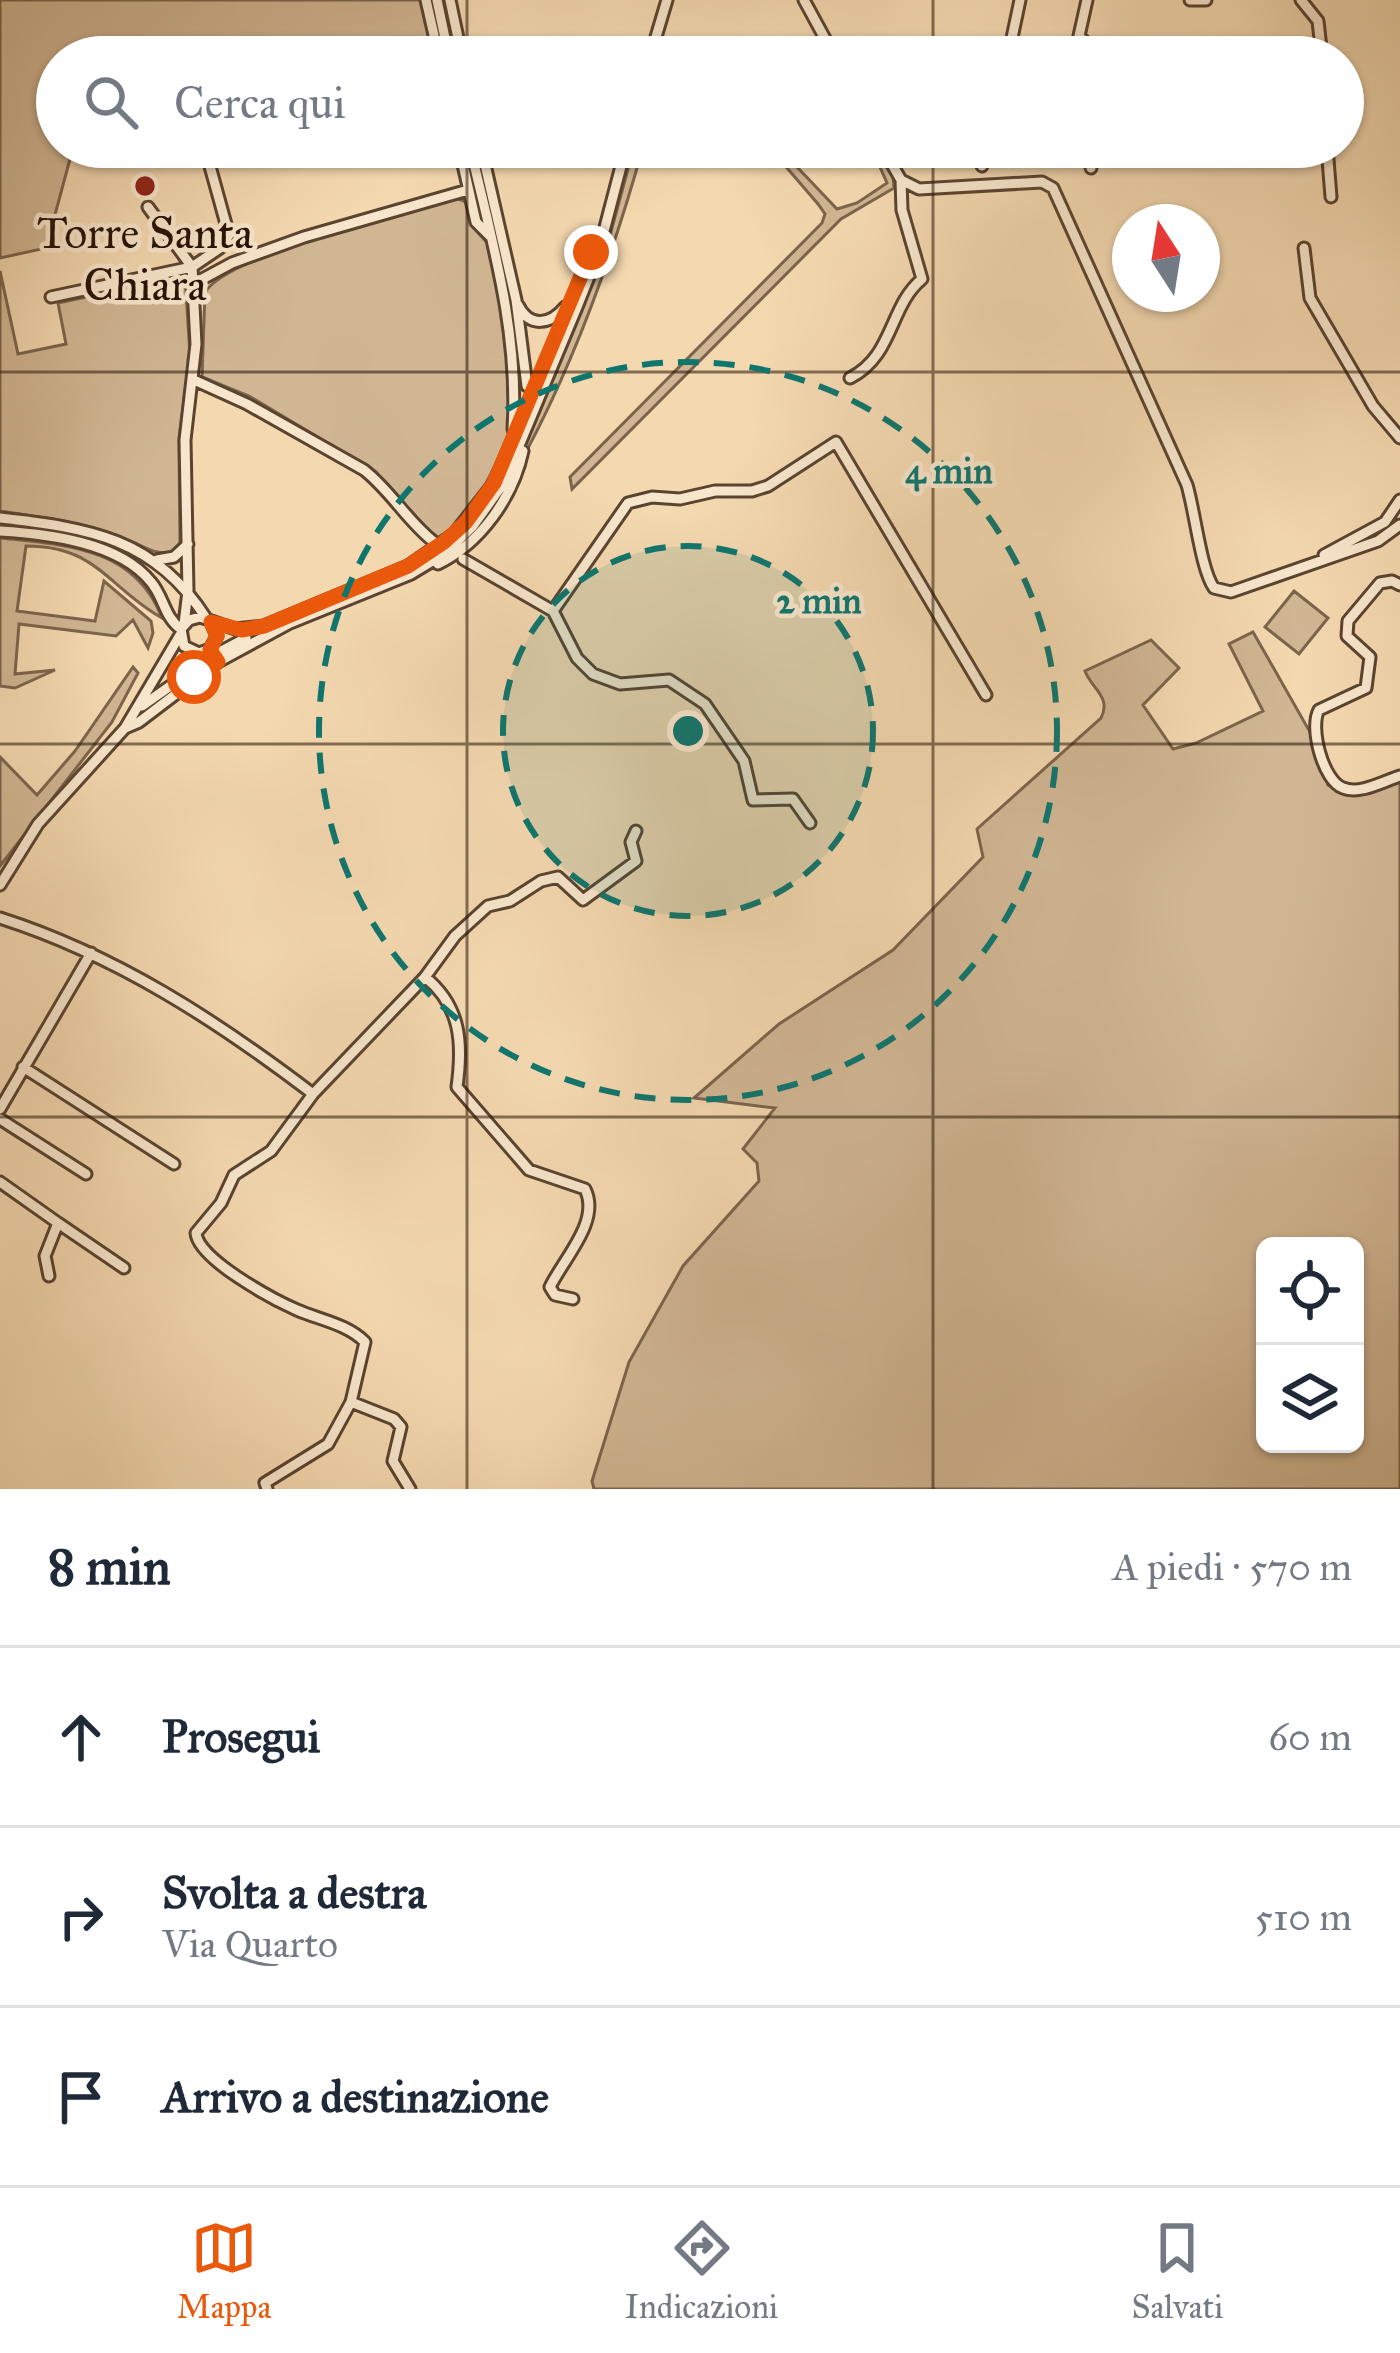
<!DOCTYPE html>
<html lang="it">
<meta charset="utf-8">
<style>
:root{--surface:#fff;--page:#f2f2f3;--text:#1f2937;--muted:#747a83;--line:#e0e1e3;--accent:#ea580c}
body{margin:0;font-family:"IM FELL Great Primer",serif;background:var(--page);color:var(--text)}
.controls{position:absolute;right:36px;bottom:36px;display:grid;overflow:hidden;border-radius:18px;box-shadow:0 3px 9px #0004}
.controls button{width:108px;height:108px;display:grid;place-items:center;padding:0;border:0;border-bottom:3px solid var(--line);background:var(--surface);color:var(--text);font:60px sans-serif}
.compass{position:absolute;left:1112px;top:204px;width:108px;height:108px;border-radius:50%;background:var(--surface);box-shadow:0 3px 9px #0004;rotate:348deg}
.stop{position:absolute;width:36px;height:36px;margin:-27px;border:9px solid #ea580c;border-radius:50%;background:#fff}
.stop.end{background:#ea580c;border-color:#fff;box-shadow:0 3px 12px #0008}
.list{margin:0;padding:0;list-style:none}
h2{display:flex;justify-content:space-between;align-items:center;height:156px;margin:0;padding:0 48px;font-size:51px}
h2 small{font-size:39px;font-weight:400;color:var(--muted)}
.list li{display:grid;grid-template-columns:78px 1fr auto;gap:36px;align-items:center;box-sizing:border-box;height:180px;padding:0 48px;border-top:3px solid var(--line)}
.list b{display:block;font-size:45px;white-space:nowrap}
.list p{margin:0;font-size:39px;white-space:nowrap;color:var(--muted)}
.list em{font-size:39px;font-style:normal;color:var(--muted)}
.icon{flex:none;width:66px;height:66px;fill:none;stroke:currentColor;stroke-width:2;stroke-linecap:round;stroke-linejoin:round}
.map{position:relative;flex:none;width:1400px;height:1489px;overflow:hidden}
.search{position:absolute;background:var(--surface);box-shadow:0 3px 9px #0004;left:36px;right:36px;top:36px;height:132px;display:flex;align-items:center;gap:30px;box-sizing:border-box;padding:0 42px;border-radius:66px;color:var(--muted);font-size:45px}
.sheet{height:696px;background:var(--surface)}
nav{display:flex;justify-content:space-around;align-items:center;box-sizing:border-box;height:168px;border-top:3px solid var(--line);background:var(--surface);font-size:33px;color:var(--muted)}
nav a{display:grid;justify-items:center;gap:6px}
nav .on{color:var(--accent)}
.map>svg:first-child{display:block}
.green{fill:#d1b693;stroke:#7c644c;stroke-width:3;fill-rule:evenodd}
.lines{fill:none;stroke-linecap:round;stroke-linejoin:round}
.minor-casing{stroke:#5a4430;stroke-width:15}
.minor{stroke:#f8e6cc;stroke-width:9}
.route{stroke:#ea580c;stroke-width:15}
.grid{fill:none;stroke:#271205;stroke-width:3;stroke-opacity:0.55}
.ring{fill:none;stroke:#0f766e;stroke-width:6;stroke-dasharray:21 15}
.poi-dot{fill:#8f2418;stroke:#f8e6cc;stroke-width:4.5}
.labels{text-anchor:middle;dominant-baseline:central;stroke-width:9;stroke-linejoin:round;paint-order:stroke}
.poi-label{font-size:45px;fill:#271205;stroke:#f8e6cc}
.centre{fill:#0f766e;stroke:#f8e6cc;stroke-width:6}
.ring-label{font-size:36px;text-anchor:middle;font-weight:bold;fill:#0f766e;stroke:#f8e6cc;stroke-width:9;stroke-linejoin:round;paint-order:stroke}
</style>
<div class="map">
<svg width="1400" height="1489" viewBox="0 0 1400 1489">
<rect width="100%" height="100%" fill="#f4d8b0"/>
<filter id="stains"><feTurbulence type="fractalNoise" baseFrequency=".00167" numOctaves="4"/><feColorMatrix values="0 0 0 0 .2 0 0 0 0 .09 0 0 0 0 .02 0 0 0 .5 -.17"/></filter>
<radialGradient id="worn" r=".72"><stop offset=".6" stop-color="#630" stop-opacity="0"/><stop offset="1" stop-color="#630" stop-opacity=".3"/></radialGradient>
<!-- green -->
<path class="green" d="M0,0H422L434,57H57V147H80L70,159L46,248L0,258Z
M634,147H643C614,251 578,354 527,450L521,449L609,239Z
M769,147H778L837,209L857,203L887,183L871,147H878L893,176L894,188L841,219L572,489L570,477L822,223L825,214L818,204Z
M455,198L467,202L474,228L490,246L502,298L510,361V423L506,444L476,503L440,542L402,507L376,472L249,396L202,377L205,292C229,254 405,213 455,198Z
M0,271L18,354L66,344L58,303L185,276L190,355L179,438L180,543L172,552C157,555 149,549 135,543C93,523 46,518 0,511Z
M0,538C66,545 135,547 162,618C108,588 98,546 26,546L17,611L95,621L104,581L151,621L153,633L148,648L133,620L116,636L19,624L15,674L55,670L15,688L0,686Z
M1294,591L1328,618L1299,654L1265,627Z
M1253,632L1310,732L1328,785L1352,794L1400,780V1489H594L592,1481L629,1362L683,1266L759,1181L757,1163L743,1149L775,1108L694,1098L779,1024L893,950L983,857L977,829L1101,718C1112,697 1091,688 1085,671L1151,640L1179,668L1143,705L1173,749L1196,743L1263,711L1229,644ZM1265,1246H1355V1444H1265Z
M133,667L138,673L112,722L0,866V757L37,795L75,751Z"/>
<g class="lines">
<defs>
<path id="minor" d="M426,0L439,57
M437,0L449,57
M450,0L462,57
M804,0L835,57
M1087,0L1079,36L1101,57
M1190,0H1206
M1301,0L1318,21L1322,57
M650,57L667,0
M1008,57L1020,0
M459,147L476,222L490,236
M470,147C492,241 519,332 513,429
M481,147L516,300L527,386
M882,147L901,180L919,189L1042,182L1053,188L1187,485C1195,512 1201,570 1214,588L1231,592L1378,541L1400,525
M1327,147L1331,197
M982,166L986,147
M1091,168L1094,147
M1304,248L1310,298L1373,406L1400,438
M195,283L232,263L304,237L468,190
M51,297L192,267L148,207
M518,305C530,329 551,324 565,307
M850,378C894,356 889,306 922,279L902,210L901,180
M194,380L247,404L364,470C391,491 407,521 434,542
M0,518C89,528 155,538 206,618
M0,531C48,534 119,542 151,582C164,597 164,617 181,629
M1324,555L1385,522L1400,500
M463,559L553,611L577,658L593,674L620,684L669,680L705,704L744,761L753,800L793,799L810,823
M157,560L174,557L188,544
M438,564C481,543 513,497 523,451
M1400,585L1392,581L1380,583L1348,621L1347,636L1370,657L1366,688L1319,710C1309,727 1323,781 1343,788C1360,795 1384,781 1400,776
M553,611L628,503L652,497L680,499L715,491H752L768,486L836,442L986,695
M184,624L188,591L185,440L196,344L192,267L220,248L229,235L208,159L211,151L219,147
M210,649L199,653L184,646L181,629L189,620L200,617L235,629L264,626L408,566L454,534L494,483L598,240
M210,649L217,636L211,622
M142,706L214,655L246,638
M125,728L180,635
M0,885L38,824L125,728L139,722L218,662L290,623L411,574L444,554L473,526L503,484L577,307L598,254L626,147
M0,918C116,955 217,1021 313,1094
M23,1067L174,1164
M0,1109L91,953
M0,1119L86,1174
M0,1182L58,1223L45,1256L49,1276
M58,1223L124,1268
M573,1299L555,1295L550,1287C564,1258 601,1221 585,1189L529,1170L457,1087C463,1043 461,1006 425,977L455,936L488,906L510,901L541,881L558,877L583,900L636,861L631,842L636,831
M351,1402L394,1419L401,1427L393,1461L410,1489
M267,1489L265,1483L328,1444L351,1402L365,1342C347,1324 320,1320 297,1310C272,1299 198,1259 196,1233L221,1203L234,1175L271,1151L313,1094L425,977"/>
</defs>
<!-- minor casing -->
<use href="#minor" class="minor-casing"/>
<!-- minor -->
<use href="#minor" class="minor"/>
</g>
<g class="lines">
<!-- route -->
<path class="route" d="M194,677L218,662L210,650L217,636L211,622L242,630L264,626L408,566L444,542L466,522L494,483L591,252"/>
</g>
<!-- grid -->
<path class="grid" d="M467,0V57M933,0V57M467,147V1489M933,147V1489M0,372H1400M0,744H1400M0,1117H1400"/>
<!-- distance rings -->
<circle cx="688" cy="731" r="185" fill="#0f766e" fill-opacity=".12"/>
<g class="ring">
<circle cx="688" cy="731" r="185"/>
<circle cx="688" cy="731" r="369"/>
</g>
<!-- markers -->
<circle class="poi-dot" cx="145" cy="186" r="12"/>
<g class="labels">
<!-- poi labels -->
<g class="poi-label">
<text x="145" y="232">Torre Santa<tspan x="145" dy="52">Chiara</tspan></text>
</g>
</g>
<circle cx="688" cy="731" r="18" class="centre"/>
<g class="ring-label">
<text x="949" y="483">4 min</text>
<text x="819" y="613">2 min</text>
</g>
<rect width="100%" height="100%" filter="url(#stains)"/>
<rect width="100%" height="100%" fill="url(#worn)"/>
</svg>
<div class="controls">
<button><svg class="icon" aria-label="locate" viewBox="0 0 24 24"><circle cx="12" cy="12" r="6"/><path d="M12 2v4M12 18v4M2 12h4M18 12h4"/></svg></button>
<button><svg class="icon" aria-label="layers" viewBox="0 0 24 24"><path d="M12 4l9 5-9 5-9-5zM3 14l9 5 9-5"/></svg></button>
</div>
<svg class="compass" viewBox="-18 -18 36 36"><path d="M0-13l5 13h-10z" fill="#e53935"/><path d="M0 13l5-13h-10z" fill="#747a83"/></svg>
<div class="stop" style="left:194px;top:677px"></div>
<div class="stop end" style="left:591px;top:252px"></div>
<div class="search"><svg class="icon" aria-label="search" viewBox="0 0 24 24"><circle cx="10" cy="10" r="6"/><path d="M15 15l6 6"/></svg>Cerca qui</div>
</div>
<section class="sheet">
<h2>8 min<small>A piedi · 570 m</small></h2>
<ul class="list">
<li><svg class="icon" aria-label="ahead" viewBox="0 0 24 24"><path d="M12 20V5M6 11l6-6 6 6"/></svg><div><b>Prosegui</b></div><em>60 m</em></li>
<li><svg class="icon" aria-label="right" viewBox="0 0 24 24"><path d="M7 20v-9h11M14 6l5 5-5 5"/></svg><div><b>Svolta a destra</b><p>Via Quarto</p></div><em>510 m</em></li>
<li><svg class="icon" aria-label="arrive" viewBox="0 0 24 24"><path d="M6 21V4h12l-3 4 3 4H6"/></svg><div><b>Arrivo a destinazione</b></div></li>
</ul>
</section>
<nav>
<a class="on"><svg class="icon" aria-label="map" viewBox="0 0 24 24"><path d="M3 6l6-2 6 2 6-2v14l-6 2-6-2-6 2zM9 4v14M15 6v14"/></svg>Mappa</a>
<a><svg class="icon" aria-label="directions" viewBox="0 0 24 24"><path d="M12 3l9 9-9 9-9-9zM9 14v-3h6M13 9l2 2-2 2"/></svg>Indicazioni</a>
<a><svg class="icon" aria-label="saved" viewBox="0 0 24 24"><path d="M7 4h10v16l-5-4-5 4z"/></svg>Salvati</a>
</nav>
